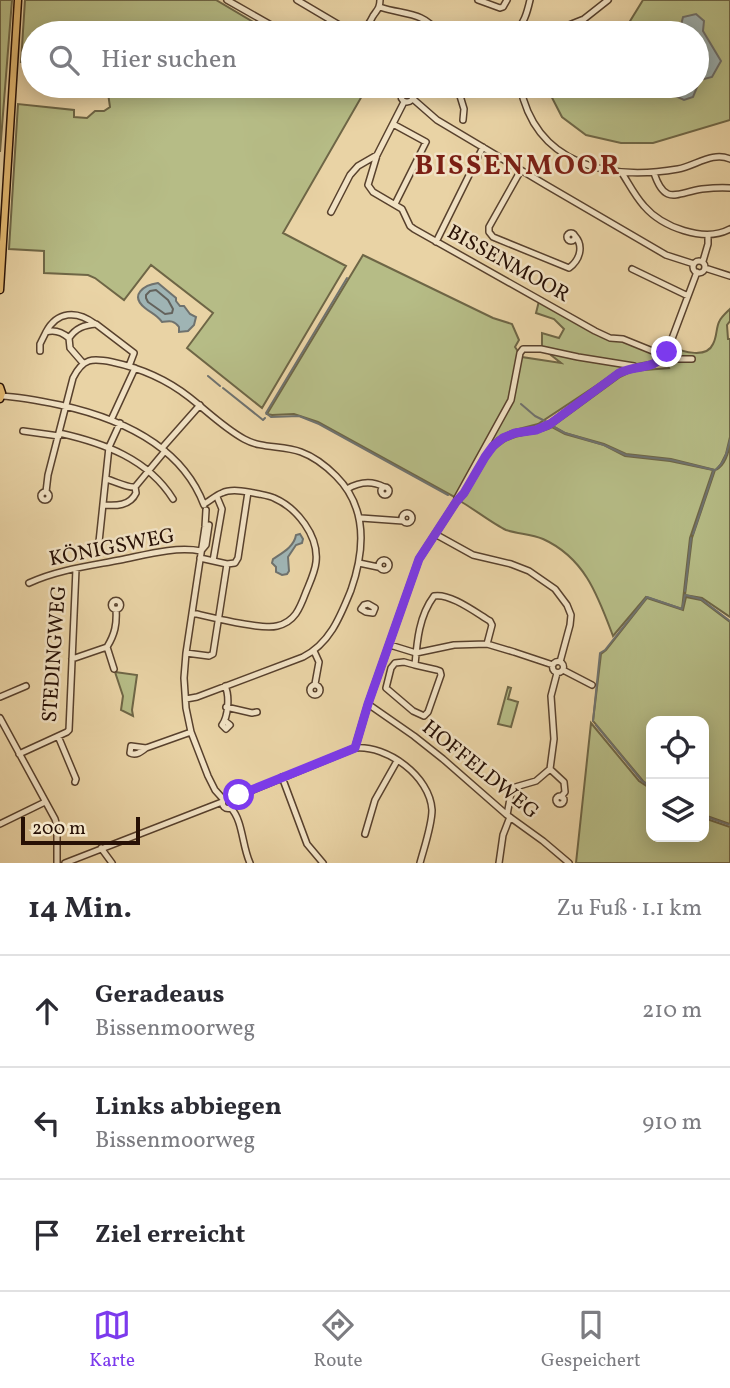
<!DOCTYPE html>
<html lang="de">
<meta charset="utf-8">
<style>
:root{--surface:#fff;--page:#f7f7f7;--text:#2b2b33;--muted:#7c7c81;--line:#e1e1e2;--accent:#7c3aed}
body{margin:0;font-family:Vollkorn,serif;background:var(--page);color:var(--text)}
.controls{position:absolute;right:21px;bottom:21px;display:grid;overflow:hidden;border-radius:14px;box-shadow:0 4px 18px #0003}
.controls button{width:63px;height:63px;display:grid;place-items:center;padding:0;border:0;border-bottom:2px solid var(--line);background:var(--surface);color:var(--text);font:35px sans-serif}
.scale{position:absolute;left:21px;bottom:18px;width:119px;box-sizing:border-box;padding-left:7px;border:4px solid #271005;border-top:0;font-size:19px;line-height:24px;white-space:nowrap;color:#271005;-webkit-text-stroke:5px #f1e2c4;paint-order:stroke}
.stop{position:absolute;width:21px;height:21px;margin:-16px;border:5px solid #7c3aed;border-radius:50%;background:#fff}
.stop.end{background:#7c3aed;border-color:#fff;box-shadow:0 2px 7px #0008}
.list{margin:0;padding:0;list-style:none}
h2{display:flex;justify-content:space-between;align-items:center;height:91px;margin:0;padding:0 28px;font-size:30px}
h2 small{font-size:23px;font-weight:400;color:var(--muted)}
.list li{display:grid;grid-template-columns:46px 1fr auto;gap:21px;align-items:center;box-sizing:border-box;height:112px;padding:0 28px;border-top:2px solid var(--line)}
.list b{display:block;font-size:26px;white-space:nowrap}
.list p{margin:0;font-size:23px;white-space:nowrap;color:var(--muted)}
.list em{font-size:23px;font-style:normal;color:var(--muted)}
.icon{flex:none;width:38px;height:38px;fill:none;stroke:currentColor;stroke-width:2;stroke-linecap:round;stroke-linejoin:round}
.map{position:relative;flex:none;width:730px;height:863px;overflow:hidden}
.search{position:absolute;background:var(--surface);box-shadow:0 4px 18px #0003;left:21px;right:21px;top:21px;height:77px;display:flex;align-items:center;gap:18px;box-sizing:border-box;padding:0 24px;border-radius:38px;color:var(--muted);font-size:26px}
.sheet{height:427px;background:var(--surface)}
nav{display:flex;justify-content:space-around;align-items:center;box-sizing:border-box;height:98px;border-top:2px solid var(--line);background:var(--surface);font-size:19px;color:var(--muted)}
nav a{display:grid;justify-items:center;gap:4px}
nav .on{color:var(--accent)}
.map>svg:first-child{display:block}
.green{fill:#b6bc86;stroke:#6e6646;stroke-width:2}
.water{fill:#9fb4b4;stroke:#6f726e;stroke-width:2}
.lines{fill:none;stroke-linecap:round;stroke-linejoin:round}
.shore{stroke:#63625c;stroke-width:2}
.stream{stroke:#6f726e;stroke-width:2}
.minor-casing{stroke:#58412d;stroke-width:8}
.major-casing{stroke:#271005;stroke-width:9}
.minor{stroke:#f1e2c4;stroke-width:5}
.major{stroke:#e4ba72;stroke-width:6}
.route{stroke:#7c3aed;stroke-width:9}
.labels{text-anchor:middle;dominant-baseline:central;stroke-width:5;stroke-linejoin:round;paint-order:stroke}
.street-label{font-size:21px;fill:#271005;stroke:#f1e2c4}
.district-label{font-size:28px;font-weight:bold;letter-spacing:2px;fill:#7a1f14;stroke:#f1e2c4}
</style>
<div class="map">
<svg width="730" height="863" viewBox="0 0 730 863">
<rect width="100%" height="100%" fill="#e9d3a5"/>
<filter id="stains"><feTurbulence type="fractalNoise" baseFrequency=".00286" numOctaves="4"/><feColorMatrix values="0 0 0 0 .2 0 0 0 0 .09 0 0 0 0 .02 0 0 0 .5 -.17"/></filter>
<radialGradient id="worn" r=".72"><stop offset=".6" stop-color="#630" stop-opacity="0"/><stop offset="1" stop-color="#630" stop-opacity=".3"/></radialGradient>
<!-- green -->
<path class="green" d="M0,0H12L0,152Z
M25,0H216L272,33H33V63L21,62Z
M643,0H730V120L653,143H621L586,135L562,117L548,90L549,86H697V33H615L627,26Z
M107,86H360L366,89L283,233L346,266L262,408L187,348L213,313L151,265L124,300L95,278L88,275L44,273V251L9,249L18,104L74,110V117L87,118L95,111H104L110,107Z
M363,255L493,318L512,324L519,340L515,347L522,357L561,363L542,348V333L559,338L564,329L554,319L536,313L539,301L595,332L622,339L660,357L653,361L626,366L538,424L511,431L497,438L479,462L458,499L318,422L294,414L272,415L267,414Z
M730,309V321L727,325L728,339H730V437L726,454L721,464L716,470C725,465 728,454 730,444V617L702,598L685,595L692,538L715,470L671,459L626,454L604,444L565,433L553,426L620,377L632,371L669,368L667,363L674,357L671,353L673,346C683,353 707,358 713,344C717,337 716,328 719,322C721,317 727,312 730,309Z
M552,427L565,434L604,445L625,456L670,461L713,470L690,538L682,609L646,597L613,636C598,596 585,558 543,539C531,534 518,534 506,530C493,524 474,509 460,501C476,484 483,455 504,442C518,433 537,435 552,427Z
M686,597L701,600L730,622V824L704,815V721H651V787L643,781L593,721L601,654L606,650L647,598L683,610Z
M115,672L137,675L132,710L133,716L121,710L123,696Z
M508,687L511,688L508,699L518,702L511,727L498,724Z
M591,723L639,781L651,789V837H704V818L730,827V863H576Z"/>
<!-- water -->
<path class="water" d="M696,14L704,21L703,31L721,61L712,77L700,80L693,97L684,100L669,93L665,86H697V33H679L683,17Z
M158,283L176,298V301L180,306H184L190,314L196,317L194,325L188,331L179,332V327C174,320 170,321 162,322C157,315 151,313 145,308C129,295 144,285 158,283Z
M300,534L303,539L302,543L296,545L288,557L289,571L287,574L282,575L276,572V567L272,563L273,559C282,553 294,547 296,535Z"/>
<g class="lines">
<!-- shore -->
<path class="shore" d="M156,290L168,300L173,309L172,313L165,314L148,302L146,298V295L150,291Z"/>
<!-- stream -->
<path class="stream" d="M347,278L266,413L271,417L299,416L319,424L448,495
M208,376L220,386
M223,388L263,420L265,418
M521,404L535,416L547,422
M554,427L565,433L604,445L626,455L671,460L714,470L693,534
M715,470C725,463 727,452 730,440
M685,591L691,538
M593,721L600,653L605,650L647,597L682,609L685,595L701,599L730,621
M596,725L642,781L651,787
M704,816L730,825"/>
<defs>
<path id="minor" d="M227,0L285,33
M297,0L351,32C364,32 368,26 373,16C377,10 380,8 380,0
M478,0L500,8L503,7L507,0
M380,7C402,15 424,11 438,33
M514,33C524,24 527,13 530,0
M549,33L584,19L608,0
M385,86L402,92
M457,86L464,109L463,120
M520,86C536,165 608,181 678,169C695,166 713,151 730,159
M401 96a6 6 0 1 1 12 0a6 6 0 1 1-12 0Z
M413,99L437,120L546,185L666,255L694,264
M404,102L377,155L368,185L373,192L402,209L410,226L414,229L595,331L610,338L623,339L665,356L675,359H692
M393,124L426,142L395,204
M521,170L489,227V232L493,237L569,268C580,260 584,246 575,236
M622,173C629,184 635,196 644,206C662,227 704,243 730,229
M654,173C665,206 676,193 702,189C711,188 721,187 730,188
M331,212L350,175L358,166L377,155
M567 237a4 4 0 1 1 8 0a4 4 0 1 1-8 0Z
M436,242L483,147
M693 267a6 6 0 1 1 12 0a6 6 0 1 1-12 0Z
M703,261L708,244V235
M705,268L730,276
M632,269L688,296
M69,338C62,332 55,329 46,332C57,311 77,310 95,324
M40,351V344L46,332
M83,363L70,348L69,338C76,328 84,325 96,324L134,353L129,366
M1,396C21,397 41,401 60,405C119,418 181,444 204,505
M111,420L135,368
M23,431L59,436
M59,433C104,443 148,459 173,499
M162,448L200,405
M381 491a4 4 0 1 1 8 0a4 4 0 1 1-8 0Z
M135,487L165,451
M347,489C359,482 371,480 384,487
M41 496a4 4 0 1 1 8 0a4 4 0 1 1-8 0Z
M46,492L48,475L73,378C83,358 92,358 112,362C140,368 166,379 189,397C207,411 224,428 244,439C262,449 282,445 301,452C315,457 325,465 336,476C368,508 365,550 351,590C340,617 330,643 303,657L197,697L186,699
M457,498L511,400L520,353L523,349H541L578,357L634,366
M103,505C116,506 130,506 136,493L135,487C127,488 115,481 106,479
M206,510L205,527L186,653L184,678L186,708L191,732L208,776L215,790L224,800
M402 518a5 5 0 1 1 10 0a5 5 0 1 1-10 0Z
M361,518L403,521
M435,534L473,555L511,564L529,571L555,589L567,605L571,615L570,625L560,662
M99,542L109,447L120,423
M201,551L206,545L209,525
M379 565a5 5 0 1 1 10 0a5 5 0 1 1-10 0Z
M213,561L222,509L217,497
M359,563L378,567
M227,564L235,563L238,558L248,492
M29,583C57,570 89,566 120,560C145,555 175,546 201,551
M111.5 605a4.5 4.5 0 1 1 9 0a4.5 4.5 0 1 1-9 0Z
M368,604L375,608L373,613L366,612L361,609L364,605Z
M192,613C211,617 260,630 277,626C295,622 300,608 306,592C310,582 315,572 316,562C319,536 297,508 274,498C270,496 264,495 259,494C248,492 232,488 222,493C216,495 210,501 204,504
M390,645L416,653L454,645L487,644L514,652L553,665
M107,647C115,634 117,624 116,609
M314,651L319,662L315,684
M186,653L209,656L213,654L227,564L200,558
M72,659L107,647L114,669
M552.5 667a5.5 5.5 0 1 1 11 0a5.5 5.5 0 1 1-11 0Z
M415,665L404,662L395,663L391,668L386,688L413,711L424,716L428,712L441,675L440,671L437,670L415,665C417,641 419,616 434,596C450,593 475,612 490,621L492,625L487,644
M563,670L592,685
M310 690a5 5 0 1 1 10 0a5 5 0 1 1-10 0Z
M225,686C230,696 228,717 222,725L226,729L230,725L225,721
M0,697L26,686
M368,704L414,736L443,759L507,815L543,841L569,863
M226,707L252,713L257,712
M0,718L55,819L57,826V863
M58,736L76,779L75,782
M146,748C141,752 136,756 130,753L131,746L146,748L191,732
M355,748C387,745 430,776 432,810C432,825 424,848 420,863
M19,754L67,732L69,730L76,569
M550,769L564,782L565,792L561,797
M282,777L307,844L323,863
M556 800a4 4 0 1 1 8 0a4 4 0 1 1-8 0Z
M222.5 803a5.5 5.5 0 1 1 11 0a5.5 5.5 0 1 1-11 0Z
M231,799L355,748L368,704L419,559L456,502L464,493L485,457L493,446L503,438L515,433L536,430L550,424L619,373C638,364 654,371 667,352L697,272
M231,808C243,821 242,846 250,863
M507,815L512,788L536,781L550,769L554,739L551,696L557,673
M0,824L45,802
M365,834L375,800L397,761
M101,848L112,863
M65,863L222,802
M499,863L503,835L510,817"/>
<path id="major" d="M0,290L18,0
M0,387L2,393L0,399"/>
</defs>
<!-- minor casing -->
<use href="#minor" class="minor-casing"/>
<!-- major casing -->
<use href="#major" class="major-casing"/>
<!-- minor -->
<use href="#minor" class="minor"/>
<!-- major -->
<use href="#major" class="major"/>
</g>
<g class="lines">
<!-- route -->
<path class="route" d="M239,795L355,748L368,704L419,559L456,502L464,493L485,457L493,446L503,438L515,433L536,430L550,424L619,373C638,364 654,371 667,352"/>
</g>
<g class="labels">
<!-- street labels -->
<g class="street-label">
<text transform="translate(508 264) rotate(29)">BISSENMOOR</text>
<text transform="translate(112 548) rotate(-11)">KÖNIGSWEG</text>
<text transform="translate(55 654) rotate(-86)">STEDINGWEG</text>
<text transform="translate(480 770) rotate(39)">HOFFELDWEG</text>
</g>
<!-- district labels -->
<g class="district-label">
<text x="518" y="166">BISSENMOOR</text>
</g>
</g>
<rect width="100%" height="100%" filter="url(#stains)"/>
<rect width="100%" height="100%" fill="url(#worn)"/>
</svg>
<div class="controls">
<button><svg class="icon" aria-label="locate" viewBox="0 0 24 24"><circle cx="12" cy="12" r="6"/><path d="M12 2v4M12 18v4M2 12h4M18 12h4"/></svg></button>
<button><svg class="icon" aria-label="layers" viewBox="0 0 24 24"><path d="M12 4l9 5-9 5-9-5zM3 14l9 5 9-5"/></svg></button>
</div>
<div class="scale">200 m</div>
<div class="stop" style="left:239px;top:795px"></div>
<div class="stop end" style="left:667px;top:352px"></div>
<div class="search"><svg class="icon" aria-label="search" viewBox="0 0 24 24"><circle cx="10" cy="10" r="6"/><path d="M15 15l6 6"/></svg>Hier suchen</div>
</div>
<section class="sheet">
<h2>14 Min.<small>Zu Fuß · 1.1 km</small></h2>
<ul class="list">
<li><svg class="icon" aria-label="ahead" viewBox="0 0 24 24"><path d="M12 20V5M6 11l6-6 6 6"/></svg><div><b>Geradeaus</b><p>Bissenmoorweg</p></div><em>210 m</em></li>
<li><svg class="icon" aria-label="left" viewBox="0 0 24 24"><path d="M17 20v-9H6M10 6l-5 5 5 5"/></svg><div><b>Links abbiegen</b><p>Bissenmoorweg</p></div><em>910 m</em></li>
<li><svg class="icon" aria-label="arrive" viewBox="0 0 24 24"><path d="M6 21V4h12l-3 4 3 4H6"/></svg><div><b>Ziel erreicht</b></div></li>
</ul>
</section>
<nav>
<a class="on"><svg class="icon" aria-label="map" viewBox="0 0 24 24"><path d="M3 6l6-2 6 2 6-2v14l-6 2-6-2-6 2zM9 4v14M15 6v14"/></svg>Karte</a>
<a><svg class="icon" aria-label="directions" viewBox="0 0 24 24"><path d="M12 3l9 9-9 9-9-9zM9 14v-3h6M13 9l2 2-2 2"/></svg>Route</a>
<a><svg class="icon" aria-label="saved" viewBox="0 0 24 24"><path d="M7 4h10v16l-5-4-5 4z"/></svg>Gespeichert</a>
</nav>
